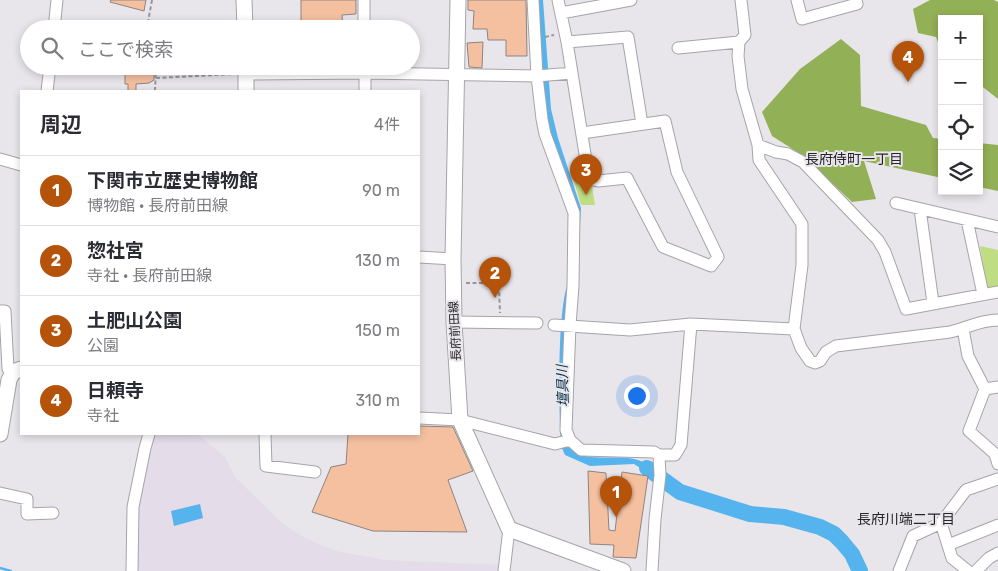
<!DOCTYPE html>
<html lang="ja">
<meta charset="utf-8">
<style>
:root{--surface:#fff;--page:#f2f2f3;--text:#2b2b33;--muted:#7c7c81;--line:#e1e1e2;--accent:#b45309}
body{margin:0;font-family:Rubik,"Noto Sans JP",sans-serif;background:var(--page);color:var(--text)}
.controls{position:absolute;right:15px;top:15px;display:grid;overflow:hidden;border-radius:0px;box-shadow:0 2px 8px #0003}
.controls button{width:45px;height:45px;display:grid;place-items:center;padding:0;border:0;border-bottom:1px solid var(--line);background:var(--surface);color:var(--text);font:25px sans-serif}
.you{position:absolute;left:636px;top:395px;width:18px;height:18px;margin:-12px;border:4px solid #fff;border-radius:50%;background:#1a73e8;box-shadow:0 0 0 8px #1a73e833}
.badge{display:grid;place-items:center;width:32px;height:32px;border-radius:50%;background:var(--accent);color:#fff;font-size:16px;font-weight:700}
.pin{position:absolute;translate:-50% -41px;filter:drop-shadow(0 1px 2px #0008)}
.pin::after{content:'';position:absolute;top:26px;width:18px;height:15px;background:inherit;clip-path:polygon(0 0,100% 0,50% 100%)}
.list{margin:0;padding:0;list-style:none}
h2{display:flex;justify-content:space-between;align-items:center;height:65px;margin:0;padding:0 20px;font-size:21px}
h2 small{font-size:16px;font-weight:400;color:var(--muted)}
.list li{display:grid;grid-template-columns:32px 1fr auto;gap:15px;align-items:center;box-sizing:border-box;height:70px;padding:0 20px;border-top:1px solid var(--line)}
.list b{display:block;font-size:19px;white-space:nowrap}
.list p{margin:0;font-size:16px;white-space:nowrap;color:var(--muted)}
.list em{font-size:16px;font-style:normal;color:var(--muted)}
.icon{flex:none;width:28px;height:28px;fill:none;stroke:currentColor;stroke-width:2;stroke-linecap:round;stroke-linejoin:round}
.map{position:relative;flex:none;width:998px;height:571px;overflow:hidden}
.search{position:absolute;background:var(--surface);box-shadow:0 2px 8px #0003;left:20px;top:20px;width:400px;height:55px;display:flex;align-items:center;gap:12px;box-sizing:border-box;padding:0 18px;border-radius:28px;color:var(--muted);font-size:19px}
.panel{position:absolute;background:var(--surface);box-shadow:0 2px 8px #0003;left:20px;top:90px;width:400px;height:345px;border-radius:0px}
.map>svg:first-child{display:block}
.built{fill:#e4dce9}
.green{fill:#bfde84}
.forest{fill:#92b055}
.water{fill:#55b3ed}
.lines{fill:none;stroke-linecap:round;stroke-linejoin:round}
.stream{stroke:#55b3ed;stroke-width:2.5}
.river{stroke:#55b3ed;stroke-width:16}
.building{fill:#f4c0a0;stroke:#8b8582}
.minor-casing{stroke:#a6a3a9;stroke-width:13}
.major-casing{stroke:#a6a3a9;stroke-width:17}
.path{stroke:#98969a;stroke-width:2;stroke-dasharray:4 2.5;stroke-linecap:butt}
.minor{stroke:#fff;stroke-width:11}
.major{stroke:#fff;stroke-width:15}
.labels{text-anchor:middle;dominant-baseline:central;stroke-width:4;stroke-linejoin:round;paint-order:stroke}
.street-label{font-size:12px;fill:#262527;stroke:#e9e6eb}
.neighbourhood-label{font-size:14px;fill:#262527;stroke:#e9e6eb}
.water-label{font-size:14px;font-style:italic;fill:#042f46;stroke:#e9e6eb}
</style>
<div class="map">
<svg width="998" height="571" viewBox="0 0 998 571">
<rect width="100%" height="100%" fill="#e9e6eb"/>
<!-- built -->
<path class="built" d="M149,434H198L225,457L235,477L282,523L305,538L336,551L385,560L505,565L504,571H132L133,507Z"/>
<!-- green -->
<path class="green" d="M583,174L584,183L592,186L595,205H581L573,178Z
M980,246L998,250V287H987Z"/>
<!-- forest -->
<path class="forest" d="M930,0H994L998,2V99L979,84V19H942V53L936,37L918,33L913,9Z
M841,39L860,55L861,106L926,125L933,138L942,139V178L864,161L876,199L852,202L802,155L772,136L762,112L800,69Z
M979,143L998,145V191L979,187Z"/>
<!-- water -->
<path class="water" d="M537,0H543L551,109L558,138L581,208L568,446C581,465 619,453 638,460C645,462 652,468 658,473L657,479L634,464L590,466L565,455L561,446C559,417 556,296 571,277L577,222L545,116Z
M200,504L203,518L174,526L171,511Z"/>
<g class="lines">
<!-- stream -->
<path class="stream" d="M0,568L11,571"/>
<!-- river -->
<path class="river" d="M647,468L680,492L750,514L784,517L820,527L834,534L842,542L852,554L860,571"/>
</g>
<!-- building -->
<path class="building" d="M111,0H146L144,11L110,2Z
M301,0H356V14L342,15L343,29H301Z
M468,0H526L527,56H506V40H488L487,29H473L474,11L468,10Z
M110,21L123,22L122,29H109Z
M483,42L482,68L469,67L467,43Z
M127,66H135V70H149L151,72H154V80L149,83L136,84V91H128V84H125V71H127Z
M419,426L453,427L473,471L448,480L467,532L373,531L312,512L331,467L346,464L348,434H419Z
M588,471L606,473L609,530L615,531L622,472L648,476L636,558L613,557L614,545L590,544Z"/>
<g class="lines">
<defs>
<path id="minor" d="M364,0V29
M533,0L537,76L542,119L545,134L574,213L573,286L570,325L566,430L570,440L581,450L654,452L659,455L660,475L655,519L652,571
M558,0L567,42L589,179L598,181L627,178L663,247L711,266L718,257L677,172L665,121L582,133
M741,0L745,35L739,42L738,56L742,89L758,145L759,160L802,224V265L794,329L801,348L810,361L815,363L820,361L826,352L836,346L950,332C967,328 980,320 998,320
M797,0L802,19L857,4L856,0
M561,13L631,0
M54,29L57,0
M567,42L628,37L642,124
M678,48L739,42
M365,66V91
M246,74L365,73L537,76L572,73
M47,91L50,66
M758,145L776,152L788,154L803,162L878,240L885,252L906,309L998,292
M0,159L21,165
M896,203L998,227
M920,209L933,303
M967,220L983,294
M419,257L453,259
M0,311H5L8,369
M454,322L537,323
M554,325L630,330L691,324L794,329
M963,329L968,356L985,389
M998,387L985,389L969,431L995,454L998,464
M419,418L460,420L555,444L570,440
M265,434L266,466L315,472
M659,455H675L681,445L691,324
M0,493L27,499V514L53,513
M941,523L952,558L968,571
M948,545L998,525
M132,571L133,507L145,448L149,434
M504,571L509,529
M899,571L913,536L941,523L966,490L998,479
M976,571L989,558L998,553"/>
<path id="major" d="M244,0L245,29
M458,0L453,259L454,322L460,420L509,529L623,571
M246,66V91
M0,434L9,380L13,372L21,369"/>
</defs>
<!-- minor casing -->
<use href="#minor" class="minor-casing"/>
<!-- major casing -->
<use href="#major" class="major-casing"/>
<!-- path -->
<path class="path" d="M151,29L148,22L152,0
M545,37L554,35
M156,78L234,74
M155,91L156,66
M466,283H488L499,287L500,313"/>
<!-- minor -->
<use href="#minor" class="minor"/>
<!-- major -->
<use href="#major" class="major"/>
</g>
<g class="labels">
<!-- street labels -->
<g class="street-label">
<text transform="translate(455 331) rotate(-93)">長府前田線</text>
</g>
<!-- neighbourhood labels -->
<g class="neighbourhood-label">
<text x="854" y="159">長府侍町一丁目</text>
<text x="906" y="519">長府川端二丁目</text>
</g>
<!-- water labels -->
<g class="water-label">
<text transform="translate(563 386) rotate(-92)">壇具川</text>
</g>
</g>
</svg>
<div class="controls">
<button>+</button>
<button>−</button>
<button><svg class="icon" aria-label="locate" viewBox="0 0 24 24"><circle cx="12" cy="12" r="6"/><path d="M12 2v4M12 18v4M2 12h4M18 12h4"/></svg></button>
<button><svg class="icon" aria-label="layers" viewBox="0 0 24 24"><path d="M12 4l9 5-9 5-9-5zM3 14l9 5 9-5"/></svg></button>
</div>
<div class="you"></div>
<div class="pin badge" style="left:616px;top:517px">1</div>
<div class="pin badge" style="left:495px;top:298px">2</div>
<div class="pin badge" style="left:586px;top:195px">3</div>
<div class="pin badge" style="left:908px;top:82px">4</div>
<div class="search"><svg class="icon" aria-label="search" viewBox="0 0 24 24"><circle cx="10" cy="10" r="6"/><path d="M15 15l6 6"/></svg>ここで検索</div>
<section class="panel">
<h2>周辺<small>4件</small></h2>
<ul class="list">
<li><span class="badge">1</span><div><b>下関市立歴史博物館</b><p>博物館 · 長府前田線</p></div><em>90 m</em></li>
<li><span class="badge">2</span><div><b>惣社宮</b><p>寺社 · 長府前田線</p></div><em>130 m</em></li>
<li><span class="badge">3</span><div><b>土肥山公園</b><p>公園</p></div><em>150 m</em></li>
<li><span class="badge">4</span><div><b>日頼寺</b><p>寺社</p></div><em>310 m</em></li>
</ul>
</section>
</div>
